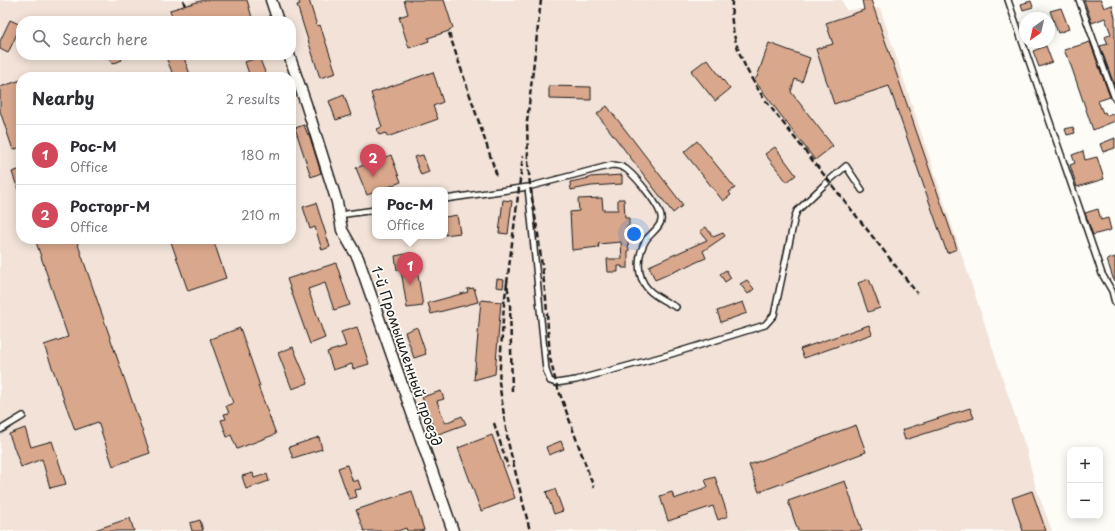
<!DOCTYPE html>
<meta charset="utf-8">
<style>
:root{--surface:#fff;--page:#f7f7f7;--text:#2b2b33;--muted:#7c7c81;--line:#e1e1e2;--accent:#d1495b}
body{margin:0;font-family:"Playpen Sans",sans-serif;background:var(--page);color:var(--text)}
.controls{position:absolute;right:12px;bottom:12px;display:grid;overflow:hidden;border-radius:8px;box-shadow:0 2px 10px #0003}
.controls button{width:36px;height:36px;display:grid;place-items:center;padding:0;border:0;border-bottom:1px solid var(--line);background:var(--surface);color:var(--text);font:20px sans-serif}
.compass{position:absolute;left:1019px;top:12px;width:36px;height:36px;border-radius:50%;background:var(--surface);box-shadow:0 2px 10px #0003;rotate:214deg}
.you{position:absolute;left:634px;top:234px;width:14px;height:14px;margin:-10px;border:3px solid #fff;border-radius:50%;background:#1a73e8;box-shadow:0 0 0 6px #1a73e833}
.badge{display:grid;place-items:center;width:26px;height:26px;border-radius:50%;background:var(--accent);color:#fff;font-size:13px;font-weight:700}
.pin{position:absolute;translate:-50% -33px;filter:drop-shadow(0 1px 2px #0008)}
.pin::after{content:'';position:absolute;top:21px;width:14px;height:12px;background:inherit;clip-path:polygon(0 0,100% 0,50% 100%)}
.popup{position:absolute;left:372px;top:187px;width:76px;height:52px;box-sizing:border-box;display:grid;place-content:center;border-radius:8px;background:var(--surface);filter:drop-shadow(0 1px 3px #0005);font-size:13px;white-space:nowrap;color:var(--muted)}
.popup b{font-size:15px;color:var(--text)}
.popup::after{content:'';position:absolute;left:50%;top:100%;margin-left:-8px;border:8px solid transparent;border-top-color:var(--surface)}
.list{margin:0;padding:0;list-style:none}
h2{display:flex;justify-content:space-between;align-items:center;height:52px;margin:0;padding:0 16px;font-size:17px}
h2 small{font-size:13px;font-weight:400;color:var(--muted)}
.list li{display:grid;grid-template-columns:26px 1fr auto;gap:12px;align-items:center;box-sizing:border-box;height:60px;padding:0 16px;border-top:1px solid var(--line)}
.list b{display:block;font-size:15px;white-space:nowrap}
.list p{margin:0;font-size:13px;white-space:nowrap;color:var(--muted)}
.list em{font-size:13px;font-style:normal;color:var(--muted)}
.icon{flex:none;width:22px;height:22px;fill:none;stroke:currentColor;stroke-width:2;stroke-linecap:round;stroke-linejoin:round}
.map{position:relative;flex:none;width:1115px;height:531px;overflow:hidden}
.search{position:absolute;background:var(--surface);box-shadow:0 2px 10px #0003;left:16px;top:16px;width:280px;height:44px;display:flex;align-items:center;gap:10px;box-sizing:border-box;padding:0 14px;border-radius:16px;color:var(--muted);font-size:15px}
.panel{position:absolute;background:var(--surface);box-shadow:0 2px 10px #0003;left:16px;top:72px;width:280px;height:172px;border-radius:16px}
.map>svg:first-child{display:block}
.built{fill:#f2e2d7;fill-rule:evenodd}
.building{fill:#d9a78c;stroke:#1c1c1c}
.lines{fill:none;stroke-linecap:round;stroke-linejoin:round}
.lane-casing{stroke:#1c1c1c;stroke-width:8}
.street-casing{stroke:#1c1c1c;stroke-width:13}
.lane{stroke:#fdfcf7;stroke-width:5}
.street{stroke:#fdfcf7;stroke-width:10}
.rail{stroke:#1c1c1c;stroke-width:2.5;stroke-dasharray:6 3;stroke-linecap:butt}
.labels{text-anchor:middle;dominant-baseline:central;stroke-width:3.5;stroke-linejoin:round;paint-order:stroke}
.street-label{font-size:14px;fill:#1c1c1c;stroke:#fdfcf7}
</style>
<div class="map">
<svg width="1115" height="531" viewBox="0 0 1115 531">
<rect width="100%" height="100%" fill="#fdfcf7"/>
<filter id="ink" filterUnits="userSpaceOnUse"><feTurbulence type="fractalNoise" baseFrequency=".025" numOctaves="2"/><feDisplacementMap in="SourceGraphic" scale="8" xChannelSelector="R" yChannelSelector="G"/><feConvolveMatrix kernelMatrix="1 2 1 2 8 2 1 2 1" color-interpolation-filters="sRGB"/></filter>
<g filter="url(#ink)">
<!-- built -->
<path class="built" d="M0,0H842L846,10L880,8L1027,452L1035,485L1052,531H0ZM21,21H291V55H21ZM21,77H291V239H21ZM375,190H445V236H375Z"/>
<!-- building -->
<path class="building" d="M204,0H247L253,21H173L170,10Z
M298,0H309L317,26L320,25L336,73L320,78L297,5L300,4Z
M404,0H444L453,28L449,30V31L428,38L429,41L409,48L399,17L408,14Z
M862,0H871L957,249L947,253L889,86L834,104L816,49L833,44L826,23L864,10Z
M1084,0H1101L1104,8L1112,5L1115,18V87L1100,46L1108,44L1105,37L1111,34L1105,18L1092,23Z
M1031,1L1033,7L1023,10L1021,4Z
M1061,8L1069,29L1058,33L1050,11Z
M10,20L21,25L8,53L0,49V41Z
M1090,42L1110,97L1098,101L1103,113L1105,112L1107,116L1115,113V121L1093,130L1068,57H1067L1064,50Z
M769,43L810,58L802,82L795,79L791,92L833,146L815,160L754,80L757,77Z
M1046,46L1052,62L1039,67L1033,51Z
M115,55H120L122,60L112,64L109,57Z
M165,55H183L191,77H174Z
M259,57L267,77H250L245,62Z
M707,59L730,89L715,101L691,71Z
M433,72L443,102L433,106L438,119L387,137L386,133L379,135L377,129L382,127L371,93Z
M21,80V147L13,150L0,111V87Z
M549,86L591,87V100L549,99Z
M344,95L351,115L336,120L329,101Z
M607,106L683,205L673,213L597,114Z
M304,125L308,135L309,134L321,173L311,177L295,128Z
M1073,127L1075,133L1067,135L1065,129Z
M1115,138V148L1103,152L1100,144Z
M697,141L735,188L729,192L731,195L723,201L684,152Z
M775,147L796,175L787,182L765,154Z
M1083,151L1085,160L1097,157L1104,179L1077,187L1070,165L1075,163L1072,155Z
M391,155L401,182L381,190H375V192L367,195L356,168Z
M423,155L429,172L421,175L414,157Z
M21,169V196H20L12,172Z
M622,175V184L591,186L571,190L570,182L590,178V177Z
M602,198L603,210H618V199H624L625,218H629V227H626L629,251H628V268H622V266H618V272H608L607,259H622L621,242L598,244L599,247L572,250L570,212L579,211L578,199Z
M503,200L512,201L508,234L499,233Z
M316,203L330,247L322,250L315,227L310,229L303,207Z
M1098,209L1101,220L1108,218L1111,230L1093,235L1085,213Z
M457,215L460,233L445,235V217Z
M706,227L713,237L723,233L725,236L703,251L706,258L655,280L649,266L707,240L700,231Z
M35,239H76L150,453L113,466L98,422L75,430L44,345L68,337Z
M170,239H213L226,278L188,291Z
M411,253L414,269H417L423,306L407,308L401,270H397L395,256Z
M1115,257V280L1114,281L1107,260Z
M336,263L350,305L334,310L325,283L308,289L325,338L310,344L287,279Z
M726,270L731,278L725,282L720,274Z
M497,279L504,280L503,288L496,287Z
M869,279L880,308L868,312L858,283Z
M747,280L754,289L748,294L740,284Z
M474,288L478,302L431,314L428,303L468,292L467,289Z
M481,300L501,302L495,374L474,380Z
M743,302L747,313L721,322L717,311Z
M869,325L872,334L804,358L800,349Z
M357,327L369,364L353,369L352,364L333,370L327,352L346,346L341,332Z
M417,327L426,354L414,358L405,332Z
M240,328L260,386H258L276,434L237,449L231,435L227,437L221,420L226,419L224,414L229,413L226,406L233,403L210,339Z
M293,347L308,383L292,389L278,353Z
M441,391L444,399L437,401L445,423L462,416L466,424L436,435L422,397Z
M970,408L974,418L905,440L902,430Z
M856,425L866,452L759,492L749,465Z
M25,428L31,447L52,441L66,484L50,488L42,459L21,467L9,434Z
M492,435L515,498L481,511L458,448Z
M319,437L322,449L293,458L289,447Z
M561,441L564,449L549,455L546,447Z
M347,465L353,482L358,480L361,489L355,490L357,497L349,499L338,468Z
M253,473L254,478L267,474L269,481L246,489L242,476Z
M715,477L728,516L718,520L713,506L668,521L660,496L672,492L674,499L708,487L705,480Z
M845,481L862,531H798L788,501Z
M555,489L563,511L554,514L546,492Z
M412,491L424,530L420,531H407L406,528L398,531H364L356,510Z
M1032,491L1046,531H1023L1012,498Z
M130,518L134,531H95V530Z
M200,520L203,531H192L190,523Z"/>
<g class="lines">
<defs>
<path id="lane" d="M1008,0L1102,274L1112,291L1115,303
M1079,0L1115,99
M528,187L612,165C617,165 621,166 626,169C636,177 664,209 661,221C659,229 650,234 646,240C637,255 636,276 648,289C655,297 667,302 676,307
M445,199L528,187L546,370L550,381L556,383L576,380L668,355L765,325L774,315L795,216L797,211L824,185L846,166L862,190
M339,215L375,210
M0,430L23,416"/>
<path id="street" d="M271,0L278,21
M289,55L306,104L337,202L342,230L358,258L453,531"/>
</defs>
<!-- lane casing -->
<use href="#lane" class="lane-casing"/>
<!-- street casing -->
<use href="#street" class="street-casing"/>
<!-- lane -->
<use href="#lane" class="lane"/>
<!-- street -->
<use href="#street" class="street"/>
<!-- rail -->
<path class="rail" d="M183,0L185,6
M541,0L527,122L528,161L530,186L538,234L546,299L550,358L556,383L594,488
M732,0C732,7 731,15 732,22C735,51 749,76 765,100L917,293
M449,33L497,176
M507,283L523,156
M512,391L510,304L507,283L504,304L499,382L508,442L530,531
M494,423L508,467"/>
</g>
</g>
<g class="labels">
<!-- street labels -->
<g class="street-label">
<text transform="translate(407 356) rotate(71)">1-й Промышленный проезд</text>
</g>
</g>
</svg>
<div class="controls">
<button>+</button>
<button>−</button>
</div>
<svg class="compass" viewBox="-18 -18 36 36"><path d="M0-13l5 13h-10z" fill="#e53935"/><path d="M0 13l5-13h-10z" fill="#7c7c81"/></svg>
<div class="you"></div>
<div class="pin badge" style="left:410px;top:285px">1</div>
<div class="popup"><b>Рос-М</b>Office</div>
<div class="pin badge" style="left:373px;top:177px">2</div>
<div class="search"><svg class="icon" aria-label="search" viewBox="0 0 24 24"><circle cx="10" cy="10" r="6"/><path d="M15 15l6 6"/></svg>Search here</div>
<section class="panel">
<h2>Nearby<small>2 results</small></h2>
<ul class="list">
<li><span class="badge">1</span><div><b>Рос-М</b><p>Office</p></div><em>180 m</em></li>
<li><span class="badge">2</span><div><b>Росторг-М</b><p>Office</p></div><em>210 m</em></li>
</ul>
</section>
</div>
